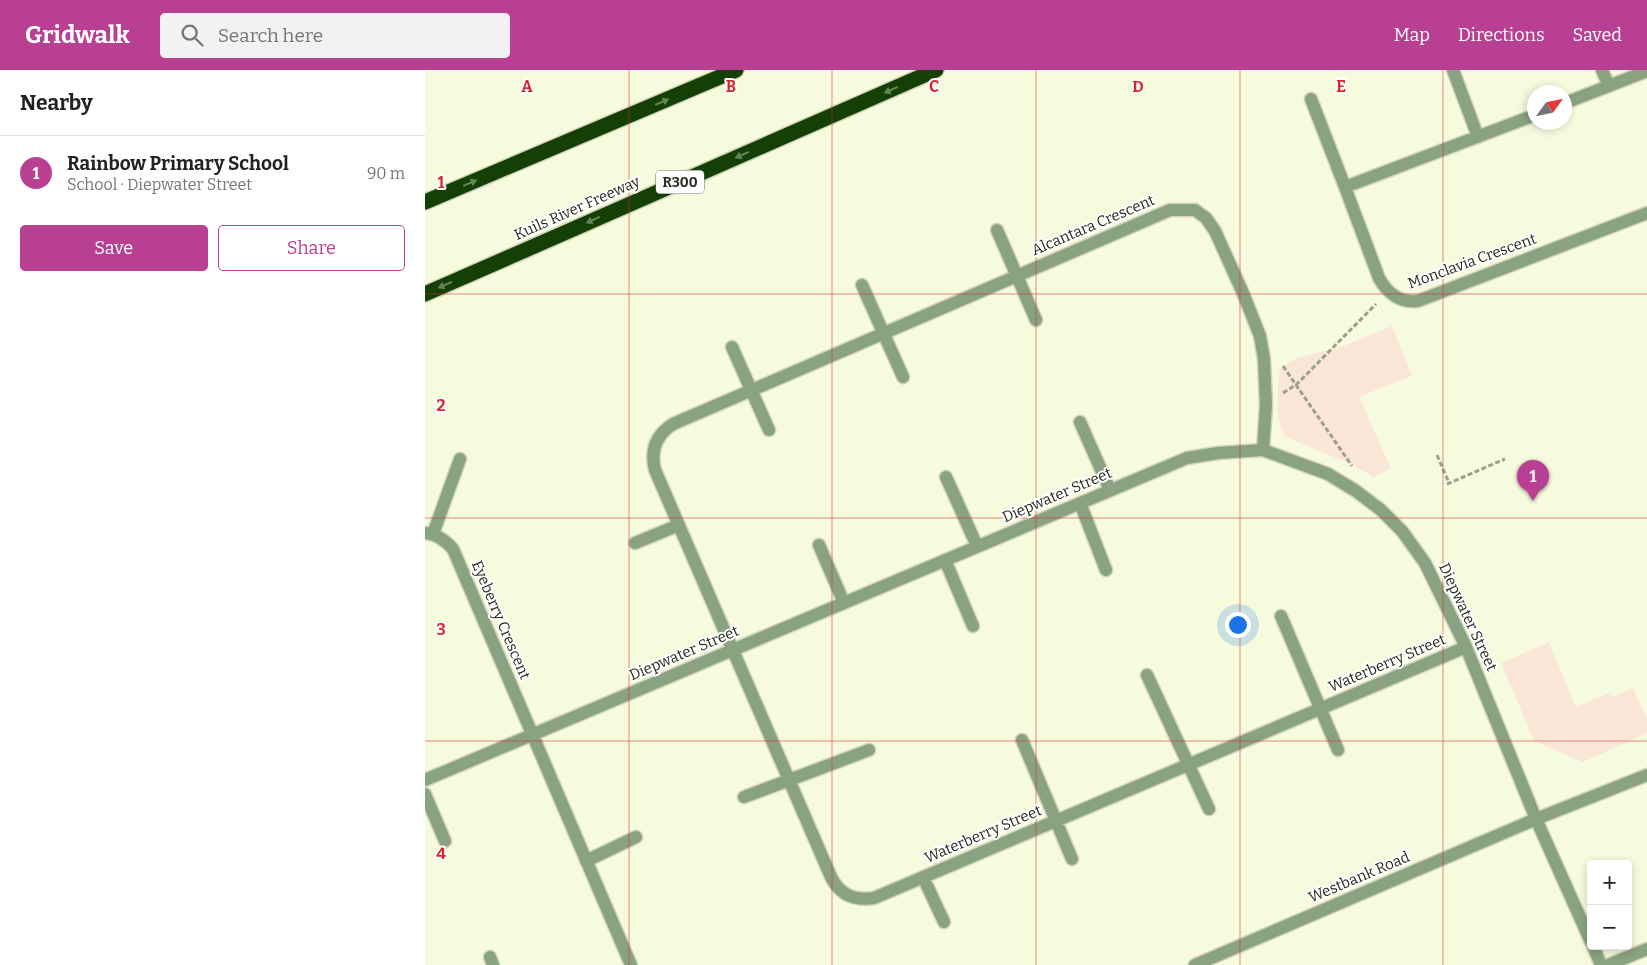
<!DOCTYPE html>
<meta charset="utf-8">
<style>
:root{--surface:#fff;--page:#f2f2f2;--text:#222;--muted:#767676;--line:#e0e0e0;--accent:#b93f93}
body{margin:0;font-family:Bitter,serif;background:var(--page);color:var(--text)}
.controls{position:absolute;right:15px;bottom:15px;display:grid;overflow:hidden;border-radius:5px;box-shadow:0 2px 8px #0003}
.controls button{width:45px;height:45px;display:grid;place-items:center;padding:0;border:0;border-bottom:1px solid var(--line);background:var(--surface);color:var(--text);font:25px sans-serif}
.compass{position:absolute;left:1102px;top:15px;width:45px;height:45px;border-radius:50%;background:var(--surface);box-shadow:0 2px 8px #0003;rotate:57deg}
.you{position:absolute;left:812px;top:554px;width:18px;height:18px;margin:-12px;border:4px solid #fff;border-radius:50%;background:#1a73e8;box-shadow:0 0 0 8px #1a73e833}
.badge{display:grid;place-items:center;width:32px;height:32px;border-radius:50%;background:var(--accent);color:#fff;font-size:16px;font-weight:700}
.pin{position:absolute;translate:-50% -41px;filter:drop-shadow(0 1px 2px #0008)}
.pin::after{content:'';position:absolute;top:26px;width:18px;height:15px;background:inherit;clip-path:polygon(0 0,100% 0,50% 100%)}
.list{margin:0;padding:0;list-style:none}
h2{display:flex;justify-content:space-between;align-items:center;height:65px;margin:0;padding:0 20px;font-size:21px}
h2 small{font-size:16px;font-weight:400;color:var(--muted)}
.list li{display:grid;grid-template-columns:32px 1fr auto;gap:15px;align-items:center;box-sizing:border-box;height:75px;padding:0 20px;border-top:1px solid var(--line)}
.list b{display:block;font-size:19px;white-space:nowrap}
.list p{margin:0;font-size:16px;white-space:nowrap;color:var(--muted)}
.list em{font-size:16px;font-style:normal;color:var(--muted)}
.actions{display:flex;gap:10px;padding:15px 20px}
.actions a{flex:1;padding:11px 0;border:1px solid var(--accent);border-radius:5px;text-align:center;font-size:18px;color:var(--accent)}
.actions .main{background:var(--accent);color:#fff}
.icon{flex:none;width:28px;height:28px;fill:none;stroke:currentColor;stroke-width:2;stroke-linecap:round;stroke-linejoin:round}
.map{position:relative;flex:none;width:1222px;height:895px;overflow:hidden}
header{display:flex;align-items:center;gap:30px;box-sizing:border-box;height:70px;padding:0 25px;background:var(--accent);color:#fff}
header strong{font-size:24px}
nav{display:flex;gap:28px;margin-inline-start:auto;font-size:18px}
.search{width:350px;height:45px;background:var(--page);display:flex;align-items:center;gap:12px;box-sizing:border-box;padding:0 18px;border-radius:5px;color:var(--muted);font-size:19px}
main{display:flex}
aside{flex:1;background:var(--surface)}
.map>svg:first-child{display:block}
.green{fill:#fae6d7}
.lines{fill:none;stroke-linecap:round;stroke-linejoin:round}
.minor-casing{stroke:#d2d5bb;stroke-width:15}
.tertiary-casing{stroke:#d2d5bb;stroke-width:15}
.motorway-casing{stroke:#d2d5bb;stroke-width:18}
.path{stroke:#9c9f8a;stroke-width:3;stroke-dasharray:5 2.5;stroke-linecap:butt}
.minor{stroke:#89a382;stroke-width:12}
.tertiary{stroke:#89a382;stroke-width:12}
.motorway{stroke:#154005;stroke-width:15}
.oneway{fill:#67835c}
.grid{fill:none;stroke:#d62828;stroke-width:1;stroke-opacity:0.55}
.labels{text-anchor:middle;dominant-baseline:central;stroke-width:4;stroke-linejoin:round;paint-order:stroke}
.shield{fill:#fff;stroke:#686862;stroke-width:1}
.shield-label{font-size:14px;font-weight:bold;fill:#27281e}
.street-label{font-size:15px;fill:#27281e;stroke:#fff}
.grid-label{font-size:16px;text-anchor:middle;font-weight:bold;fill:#d62828;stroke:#fff;stroke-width:4;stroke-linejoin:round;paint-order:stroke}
</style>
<header>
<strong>Gridwalk</strong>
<div class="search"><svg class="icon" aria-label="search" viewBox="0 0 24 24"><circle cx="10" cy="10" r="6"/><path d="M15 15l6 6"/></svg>Search here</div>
<nav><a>Map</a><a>Directions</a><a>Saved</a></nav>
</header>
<main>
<aside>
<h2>Nearby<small></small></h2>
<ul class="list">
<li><span class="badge">1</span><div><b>Rainbow Primary School</b><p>School · Diepwater Street</p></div><em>90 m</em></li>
</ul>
<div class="actions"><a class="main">Save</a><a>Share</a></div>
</aside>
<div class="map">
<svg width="1222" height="895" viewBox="0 0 1222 895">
<rect width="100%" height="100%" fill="#f7fbde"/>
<!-- green -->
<path class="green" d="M967,256L987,306L934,327L966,399L948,407L930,396L861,367C848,349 854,322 854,300L871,288L916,277Z
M1124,572L1151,637L1185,623L1187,627L1208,618L1222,649V663L1158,692L1109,671L1076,593Z"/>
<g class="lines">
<defs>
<path id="minor" d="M1028,0L1053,67
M1177,0L1184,16
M886,29L920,117
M1140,33L1222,1
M1110,45L920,117L954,208C962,223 975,233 993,231L1222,143
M572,160L611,250
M437,215L478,307
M307,277L344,360
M655,352L685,420
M838,380L841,335L839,289L835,266L818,223L790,161L781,148L770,140H745L248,354C231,365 225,380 230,400L406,807C415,825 429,831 449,828L1041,577
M521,407L552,476
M655,433L681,500
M0,463C12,464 20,470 28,479L206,895
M8,464L35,389
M210,473L254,455
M394,475L419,533
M520,490L548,556
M856,546L913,680
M722,605L784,739
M597,670L647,789
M0,710L762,388L793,383L838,380L903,404L931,421L956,440L977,461L1000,493L1041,577L1111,749L1166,872
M0,724L20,771
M319,727L444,680
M161,791L211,767
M498,807L519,852
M1168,876L1176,895
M65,887L68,895
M1183,895L1222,879"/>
<path id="tertiary" d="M770,895L1111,749L1222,705"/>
<path id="motorway" d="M0,132L311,0
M0,224L511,0"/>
</defs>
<!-- minor casing -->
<use href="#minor" class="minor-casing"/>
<!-- tertiary casing -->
<use href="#tertiary" class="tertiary-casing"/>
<!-- motorway casing -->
<use href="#motorway" class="motorway-casing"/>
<!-- path -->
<path class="path" d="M858,296L927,396
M858,323L872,314L951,234
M1012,385L1024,413
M1022,414L1080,389"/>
<!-- minor -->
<use href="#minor" class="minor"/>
<!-- tertiary -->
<use href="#tertiary" class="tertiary"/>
<!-- motorway -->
<use href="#motorway" class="motorway"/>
</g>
<!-- one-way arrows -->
<defs><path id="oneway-solid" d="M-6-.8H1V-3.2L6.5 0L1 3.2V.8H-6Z" transform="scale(1.25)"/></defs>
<g class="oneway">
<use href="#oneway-solid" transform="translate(466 20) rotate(156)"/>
<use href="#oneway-solid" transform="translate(237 32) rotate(-23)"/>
<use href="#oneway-solid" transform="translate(317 85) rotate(156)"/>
<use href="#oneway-solid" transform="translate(45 113) rotate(-23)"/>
<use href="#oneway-solid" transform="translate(168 150) rotate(156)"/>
<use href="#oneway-solid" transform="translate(20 215) rotate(156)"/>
</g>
<!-- grid -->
<path class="grid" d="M204,0V895M407,0V895M611,0V895M815,0V895M1018,0V895M0,224H1222M0,448H1222M0,671H1222"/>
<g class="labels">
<!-- shield labels -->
<rect class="shield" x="231" y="100.5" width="48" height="23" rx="4"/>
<g class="shield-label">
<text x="255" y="112">R300</text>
</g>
<!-- street labels -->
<g class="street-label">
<text transform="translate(152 138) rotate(-24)">Kuils River Freeway</text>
<text transform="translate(668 155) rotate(-23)">Alcantara Crescent</text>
<text transform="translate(1047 191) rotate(-20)">Monclavia Crescent</text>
<text transform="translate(632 425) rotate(-23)">Diepwater Street</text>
<text transform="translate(1043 547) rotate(65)">Diepwater Street</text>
<text transform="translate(76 550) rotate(67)">Eyeberry Crescent</text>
<text transform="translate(259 583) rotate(-23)">Diepwater Street</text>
<text transform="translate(962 593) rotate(-23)">Waterberry Street</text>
<text transform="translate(558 764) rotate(-23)">Waterberry Street</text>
<text transform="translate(934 807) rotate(-23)">Westbank Road</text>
</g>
</g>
<g class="grid-label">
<text x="102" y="22">A</text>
<text x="306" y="22">B</text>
<text x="509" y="22">C</text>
<text x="713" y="22">D</text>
<text x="916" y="22">E</text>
<text x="16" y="118">1</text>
<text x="16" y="341">2</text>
<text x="16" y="565">3</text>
<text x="16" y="789">4</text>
</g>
</svg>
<div class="controls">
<button>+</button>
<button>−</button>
</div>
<svg class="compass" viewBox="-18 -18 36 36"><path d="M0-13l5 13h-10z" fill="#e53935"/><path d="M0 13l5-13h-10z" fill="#767676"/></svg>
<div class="you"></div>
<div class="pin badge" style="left:1108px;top:431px">1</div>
</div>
</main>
